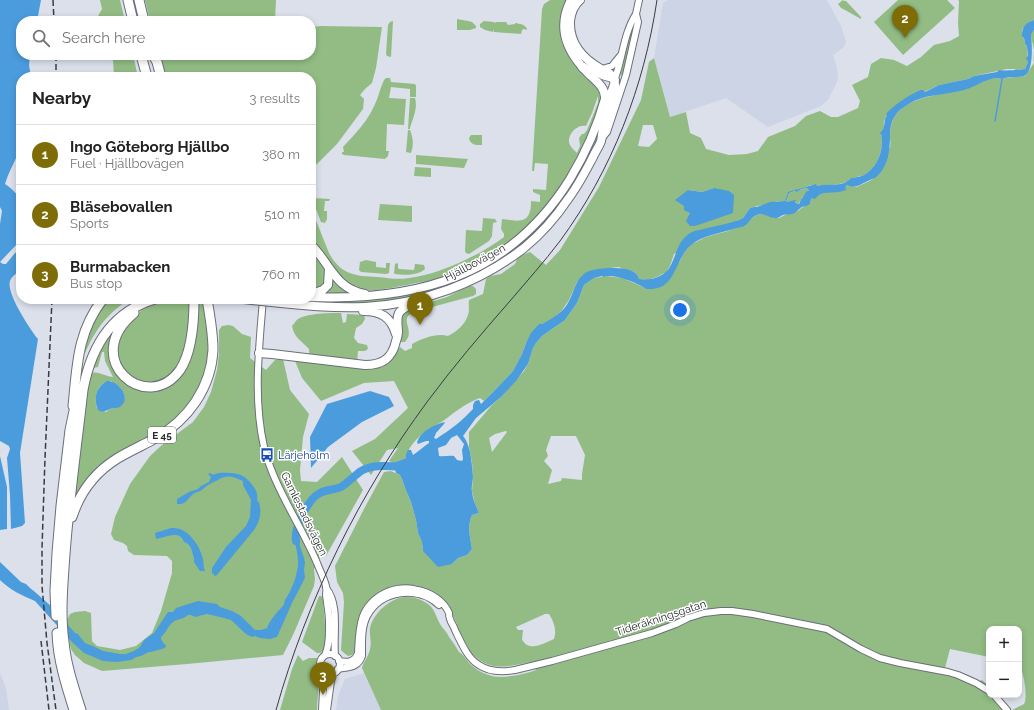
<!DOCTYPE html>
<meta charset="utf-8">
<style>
:root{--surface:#fff;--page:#f6f6f6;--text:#222;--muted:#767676;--line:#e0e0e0;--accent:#7e6c07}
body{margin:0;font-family:Raleway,sans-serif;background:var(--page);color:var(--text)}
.controls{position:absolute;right:12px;bottom:12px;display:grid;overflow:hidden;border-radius:8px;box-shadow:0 2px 6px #0003}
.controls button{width:36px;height:36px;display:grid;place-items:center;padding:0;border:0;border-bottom:1px solid var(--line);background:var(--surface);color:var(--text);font:20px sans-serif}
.you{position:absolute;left:680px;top:310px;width:14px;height:14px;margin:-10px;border:3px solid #fff;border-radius:50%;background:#1a73e8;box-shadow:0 0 0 6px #1a73e833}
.badge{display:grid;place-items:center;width:26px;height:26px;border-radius:50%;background:var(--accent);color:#fff;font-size:13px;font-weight:700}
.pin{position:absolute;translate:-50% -33px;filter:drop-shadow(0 1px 2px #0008)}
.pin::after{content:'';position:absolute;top:21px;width:14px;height:12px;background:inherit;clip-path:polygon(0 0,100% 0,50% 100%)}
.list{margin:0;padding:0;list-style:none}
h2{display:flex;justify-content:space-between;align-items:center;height:52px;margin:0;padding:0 16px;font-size:17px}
h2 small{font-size:13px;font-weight:400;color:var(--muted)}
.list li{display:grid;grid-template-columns:26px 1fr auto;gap:12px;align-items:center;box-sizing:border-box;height:60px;padding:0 16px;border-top:1px solid var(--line)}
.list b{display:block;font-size:15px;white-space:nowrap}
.list p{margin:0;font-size:13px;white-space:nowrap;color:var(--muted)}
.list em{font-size:13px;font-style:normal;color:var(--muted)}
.icon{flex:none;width:22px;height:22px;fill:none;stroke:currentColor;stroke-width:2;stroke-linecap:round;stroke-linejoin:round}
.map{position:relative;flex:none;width:1034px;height:710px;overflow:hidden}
.search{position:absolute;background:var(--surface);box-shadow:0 2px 6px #0003;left:16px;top:16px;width:300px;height:44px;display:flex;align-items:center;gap:10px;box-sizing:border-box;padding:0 14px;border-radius:16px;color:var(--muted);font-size:15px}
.panel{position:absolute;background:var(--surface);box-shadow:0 2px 6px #0003;left:16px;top:72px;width:300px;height:232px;border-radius:16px}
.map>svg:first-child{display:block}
.built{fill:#cdd4e5}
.green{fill:#92bc84;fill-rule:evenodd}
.water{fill:#4b9cdd;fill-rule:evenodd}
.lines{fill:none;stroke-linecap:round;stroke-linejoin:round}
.stream{stroke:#4b9cdd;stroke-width:1.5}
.river{stroke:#4b9cdd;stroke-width:8}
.minor-casing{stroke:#6b6f79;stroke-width:8}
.major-casing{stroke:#6b6f79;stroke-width:10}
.highway-casing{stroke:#6b6f79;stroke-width:11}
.minor{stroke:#fff;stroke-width:6}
.major{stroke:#fff;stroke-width:8}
.highway{stroke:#fff;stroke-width:9}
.tram{stroke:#393c41;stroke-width:1}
.rail{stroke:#393c41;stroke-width:1.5;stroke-dasharray:6 3;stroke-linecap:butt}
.major-bridge-casing{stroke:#6b6f79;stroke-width:10;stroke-linecap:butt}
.major-bridge{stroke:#fff;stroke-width:8}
.labels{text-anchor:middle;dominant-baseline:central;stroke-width:3;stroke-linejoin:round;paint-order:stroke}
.shield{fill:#fff;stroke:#68696c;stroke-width:1}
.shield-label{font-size:10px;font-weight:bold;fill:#27292d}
.street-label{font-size:11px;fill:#27292d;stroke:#fff}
.transit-label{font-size:11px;fill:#164399;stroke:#fff;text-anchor:start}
</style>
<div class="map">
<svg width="1034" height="710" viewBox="0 0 1034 710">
<rect width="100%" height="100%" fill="#dbe0eb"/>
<!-- built -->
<path class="built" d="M668,0H827L841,26L846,41L844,47L833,55L837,68L838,80L828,100L821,106L768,127L726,98L670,117L654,58L663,3Z
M0,673L6,688L9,710H0Z
M364,673L381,710H336L338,696L345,679Z"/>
<!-- green -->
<path class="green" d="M100,0H120L125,21H92L98,16L102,9Z
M145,0H276L275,21H150Z
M550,0H569L560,20L561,36L562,43L570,58L575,65L599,86L603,95C575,179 530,248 443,277C431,281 419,282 407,285C388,288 362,296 345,283C341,280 339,274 336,271C328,260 321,249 311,240V208L329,253C341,275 355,276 378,277C388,278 398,280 409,278C437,275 481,255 504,237V234L501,229L502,219C511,220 525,224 529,214C531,210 531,205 531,201L540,202V195L533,192V189L546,190L548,164L535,163L534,171H532L542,9L544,4ZM598,96V103L587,130L584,134H582L579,138L580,146L577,153C574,150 570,147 569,142C568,133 578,124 586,126L592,113Z
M843,0L844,1H846L861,17V19L845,10L841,8L838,4Z
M898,0H947L955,8L903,55L874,22Z
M958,0H1034V20C1028,22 1025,25 1022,30L1025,44L1027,46L1028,62L1025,69L1016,70L1014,69H1007L974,76L968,79L939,85L924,92L920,90C909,96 890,107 885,119C883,122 884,124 884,127C884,130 882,133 882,136C881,139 882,142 882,145C880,157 876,167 866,174C861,177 856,176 851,179C847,181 844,184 838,184L817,186L811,185L788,193L785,202L778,201L750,208L743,218L739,220L724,225L674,254L670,266L666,272L657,277L648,280L639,279C635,270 633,271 625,270C623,269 621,268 619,267C610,266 586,278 577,282L569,300L562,310L556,317L542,324H539L526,343L522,354L513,371L495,390L484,401L480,398C466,403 455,412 443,421C437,425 431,427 426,431C417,438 408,447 406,458L393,463L389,461L398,448L387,450L371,475L352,451L375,439L408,408L394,381L364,383L321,401L302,378L295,361L310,363L309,349C302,341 294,338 292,326C294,324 296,320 298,319C308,313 330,313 341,313L343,323L346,322L347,314L364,315L365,319L362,324L356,328L354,338L358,343L367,345L368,349L365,351H358L357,364L371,365L393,356L400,347L405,351L412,348V344C423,338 437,333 448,336C456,332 465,325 468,315C470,310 468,305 469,300L483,294L486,279L490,276L501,274L515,264L518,257L530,252L546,265L560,250L599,187L641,100L649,62L654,58L670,117L686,112L690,133L701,138L706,149L729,155L747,154L758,151L768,137L795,126L806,116L820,111L831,117H838L858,108L860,101L852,85L868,77L871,64L881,58L894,60L907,66L921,57L934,45L950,41L959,36L958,23L959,1ZM643,125H653L657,139L649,147L638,146ZM714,188L684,210V206L688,190L702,192Z
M457,19L468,21L472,22L476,26V28L470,30H457Z
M393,21L391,57L387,56L386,54L388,25L390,22Z
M484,21L494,22V23L496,22H506L508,25L515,24V23C520,24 525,24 527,29V30L524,29L522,30L521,34L494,32V29L493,32L485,30L480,27V24Z
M635,22L624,71L623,74L618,77L624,52L634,24Z
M321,26L382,27L376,68L372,83L365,89L360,95L364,99L363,109L337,144L311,170V77H164L158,55H311V27Z
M1034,30V710H1012L1024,704C1028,696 1024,673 1019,665V629H989V657L950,649L945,668L968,675L980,681L982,680L988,685L989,695H998L1004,701L1009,710H381L362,668C363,662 369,656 370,649C372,642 369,635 370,628C373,613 392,596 408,597C415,597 422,600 428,604C435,609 436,617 440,624C443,629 447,632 449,637C453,642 456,647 459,652C464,655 466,660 470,664C475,669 484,674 492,676C504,679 525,674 536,670L531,662C515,665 496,671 481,661C454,643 460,600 426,588C420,586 414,585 408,585C397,586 387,587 379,593C358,610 355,626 355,652L352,655L348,656L344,653L341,650L344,602L343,593L337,582L335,566L365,507L384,472L391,471L400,475L402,479L405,488L411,502L416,520L418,533L422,542L423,551L452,564L458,558L467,555L472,549C470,537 467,526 472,515L479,513L475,504L472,491L473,477L472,462L469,447V432L492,405L501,397L524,371L528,364L533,348L536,343L542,336L565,320L577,303L584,285L594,278L607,276L622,278L641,286L646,289L680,261L683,254L690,245L706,237L728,231L745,225L752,218L757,215L763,214L775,218H779L787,214H791L798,211L800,209L811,202V198C816,196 821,194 826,192C835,190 840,194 847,185L856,187C861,185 871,181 875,177C877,175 889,150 890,147C891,144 890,140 890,138C890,127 892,117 900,110C915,96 945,94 964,89C976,86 989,75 1002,79L1006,78L1025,76L1034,63C1033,58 1034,54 1034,50C1033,44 1031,39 1031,33ZM506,431L507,432L492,452L489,438L495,434ZM551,436H576L585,455L582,474V480L562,478L561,481L548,484L552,470L544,461L548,456L546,450ZM545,614H549C554,622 557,630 554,639C547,642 535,649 527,645C525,644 523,641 522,640L523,630H518L516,627Z
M111,55H133L138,77H114L113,60Z
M386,78H390L391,82L415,84L416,86V97H410V89L391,87L389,98L406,99L404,125L387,124L386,151H389L388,156L385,159L344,155L342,154V152H344L343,147C355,134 368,121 375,104C379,96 380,88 384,80Z
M410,98H415C418,108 413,118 410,128V129H408Z
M599,128H600L595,147L586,165L555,212L530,239L498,262L463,281L415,297L376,303L348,304L286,301V299C339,301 392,303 443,285C456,280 469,274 482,268C505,256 533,236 548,215C554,206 559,196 565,186C576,167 587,148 599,128Z
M408,130H410C413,138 414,144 411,153L406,152Z
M471,135H482V145C476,145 470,145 469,138Z
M416,155L468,159L464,168L416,164Z
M415,167L431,168V177L414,176Z
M807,188L809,189L802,199H801L799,203L797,204L795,203L796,201L786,202L789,193C795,191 801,190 807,188Z
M313,198L330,199L329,201H325L324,211H327V219L325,223L321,222L312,199Z
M380,204L412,206V222L378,220Z
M483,218L495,219L497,222L493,223L492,236L489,241L469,254L466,253L465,251L466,230L482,231Z
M311,250L322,264L327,273V275L323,287L311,290Z
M366,260L376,262V267L386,268V263H390L389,273L386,274L361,272L359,270L360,262Z
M397,263L398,264V268L399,269L414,270L415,264H416L424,265L425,269C418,276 404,275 395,274L394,273L395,264Z
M332,276L352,293H324Z
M469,286H473L476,289V294L473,296L417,311C395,318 417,329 405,342H401L399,323L404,311L414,307L447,297Z
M108,299H130C115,308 102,321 93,337C89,343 87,351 82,357L85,341L98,312Z
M176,299H191L187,338L179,365L167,378L151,383L142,382L131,377L119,362L117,348L124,330L135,316L142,310L149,306L161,302Z
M197,299H204L209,333V355L203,381L189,406L162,430L136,443L74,499L85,396L91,374L92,373C99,371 106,377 113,377L105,361L104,352H102L98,367L93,368L99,348L117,325L110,346L134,387L177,378ZM111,381C114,384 119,385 121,389C129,398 122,409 110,409L106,412L97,408C94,400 96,388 104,383C106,382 109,381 111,381Z
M228,325L233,326L242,334L251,337L250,358L266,370L275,360L283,359L290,390L309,414L303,437L300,470L301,481L317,482L342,457L363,490L326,556L323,552L314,569L315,579L314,586L293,635L283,655L187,664L102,671L84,663L75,655L71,649L69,640L67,620L70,614L75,612L85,611L91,613L92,641L97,646L120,650L136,646L152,633L161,611L172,573V561L167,556L134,555L128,551L127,546L123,543L114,540L111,534L115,517L130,484L150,456L162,445L193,422L204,407L211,392L217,370L219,354V330L222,326Z
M319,596H321L323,598V602C324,611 328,645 323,651C322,653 319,653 317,653L302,642Z
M298,655L303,661L309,658H317C315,666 317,666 318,674C320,686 317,698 317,710H280L292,669Z"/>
<!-- water -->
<path class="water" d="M0,0H41L37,21H21V55H30L29,65L31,77H21V145C17,159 9,170 5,184C11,188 17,193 20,200C23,207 21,237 21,246H20L17,244L0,262L3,264H6L15,253L19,251L21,252V270C17,273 12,276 10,281C6,293 30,329 38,339L20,453L25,523L22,526L11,529L10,495L7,458L10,449L9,446L0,441V224L2,211L0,207Z
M1034,20V30L1031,34C1032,44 1034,72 1024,76C1016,78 1008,76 1002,79C991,76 980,84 970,88C952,95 932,93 914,101C907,105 899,109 895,116C891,121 890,130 890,136C890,151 888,168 875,178C872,179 869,180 866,182C859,185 855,189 847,185L845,188L847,189C837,196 823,188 815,199L811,198C811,206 808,205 802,207C798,209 797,213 792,214C789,215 786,214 783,215C780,216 778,219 775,218C765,217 762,210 752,218C750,220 748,223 746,225C743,227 740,227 737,228C722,233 703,235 691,245C677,256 676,283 658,288C654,289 650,289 646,289C638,283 612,273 604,277L602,276L594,278L584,285L577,303L565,320L542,336L536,343L533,348L528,364L516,381L501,397L476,418L463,436C471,445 472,465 473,476C473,481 471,487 472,492C473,500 476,506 479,513L472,515C467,526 470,537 472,549L467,555L458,558L452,564L438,567L423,551L422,542L418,533L416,520L411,502L405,488L402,479L400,475L396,473L393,463L406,458V454L408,450H411L413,455C419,451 423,447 429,443V441H426L418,444L417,442C421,431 435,424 445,422L444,424L436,433L434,438L436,439C450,430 462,421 473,409V405L475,401L479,400L481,404L495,390L513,371L522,354L526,343L531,333L539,324H542C553,318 563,313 569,301C574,292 575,281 584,274C592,267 625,266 634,272C637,274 638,276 639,279C651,281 665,277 671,265C677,253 678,239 692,232C696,230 702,230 707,228C718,226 729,223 739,220L743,218L750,208L754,207H757L770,202L785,201L788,192L816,184L817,186C824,184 834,185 841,184C846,183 848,180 852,178C855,177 860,177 864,175C875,169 881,156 882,144C882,141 881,139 882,135L880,133C887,127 882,123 887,115L886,114C896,103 908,96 920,90H923L925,92L939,85L968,79L974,76L997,72L999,70C1005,71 1020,70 1025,69L1028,62L1026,58L1028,56L1027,46L1025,44L1024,38L1022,36C1022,27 1025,23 1034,20ZM807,188L809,190L806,192L802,199H801L800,202L799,204L795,203L796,200L786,202L789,193L795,191L796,192L802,189ZM457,435L464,444L462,450L463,459L462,461L457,460L454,456C449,455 444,457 439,456L438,448L446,445L451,438Z
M714,188L729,191L734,195L733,213L695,226H690L686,221L690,213L684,210V206L675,200L688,190L702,192Z
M107,381C117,380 132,397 121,406C118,409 112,408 110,409C105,411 103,413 98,410C93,399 96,387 107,381Z
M370,391L389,397L394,406L362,422L328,447L311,468L310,437L327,404Z
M0,456L7,487V529L0,530Z
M210,473C214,476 214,474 219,473C233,472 245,473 253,486C257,491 258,495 257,501L259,502C262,513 260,521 254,530L217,575L215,576L212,573V568L226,547L246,526L250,517L251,500L243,485V481C232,476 227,474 216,481C210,484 209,484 203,489C200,492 195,492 192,495C187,500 185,505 177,504V499L189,492L198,489L201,486L209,482L211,477L208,474Z
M171,528C174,528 177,528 180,529C192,534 200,547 203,559C204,563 203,567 205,571H200L194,562V558L191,548L188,544L184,542C180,529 165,538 156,539L155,533Z
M295,528L299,532V538L300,546L304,558L305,563L304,570L305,578L292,603L277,637L270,639L260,638L255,636L252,637L246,634L231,620L224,618L207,614L195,617L191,615H188C183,620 176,618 171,624C167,628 166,633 161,637V639L164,644L166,645L165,648L151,652H149L141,656L136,657L131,660L117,662L103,661L84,653L73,643L35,601C23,596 10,590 0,580V562L21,582L26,584L30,588L35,592L52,607L75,633L78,634L85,643L93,646L103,651L120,654H126L134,651L140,647L144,640L154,633L168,612H173L176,608L198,601L217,604L220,607L232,611L241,616L255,630H261L267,628C270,620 277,612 283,606C285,603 284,603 285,600C287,596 290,593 291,589C294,583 296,577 297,571C301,556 292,542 295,528Z"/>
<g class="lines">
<!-- stream -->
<path class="stream" d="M995,121L1002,79"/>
<!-- river -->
<path class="river" d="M296,541C294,527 308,499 320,493C327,489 335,490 341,487C348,483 354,476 361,471C372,464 391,466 404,467"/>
<defs>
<path id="minor" d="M584,66L602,76L616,80
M602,69L612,66L620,56
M607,103C611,89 617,75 620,61C624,45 627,28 636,14
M603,137L607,132L626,75L638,22L636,14L639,0
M263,299C259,349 253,398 264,447C274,488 301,525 317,563C320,571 324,578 326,586C327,589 326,592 326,595C327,604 329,613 329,622C329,633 330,645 325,655
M326,588C340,605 333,635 335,656
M320 664a10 10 0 1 1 20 0a10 10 0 1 1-20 0Z
M339,661C348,663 355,662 358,653C359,628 359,606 385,593C395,588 408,587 418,590C430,592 444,601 449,613C449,615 449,617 450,619C451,623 454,626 455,630C461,642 467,658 479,665C489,672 503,672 515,670L552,661L652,633L676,624L688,618L704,613L721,611H732L753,614L827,629L861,649L880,658L900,663L948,672L958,675L976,683L989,691
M338,669C348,667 358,668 362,656C362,643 361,628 367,616C381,590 418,585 439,605
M994,695L1000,702L1007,710
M322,710L324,672
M327,710L331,681L334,672"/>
<path id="major" d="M311,245C330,263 335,289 365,294
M311,294L323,290L328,285L329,269
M311,297C418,301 510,276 570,179C585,154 597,128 605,99C606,86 593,79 585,70C582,68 581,65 579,63C563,43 559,23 571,0
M281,303C308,306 337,308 365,307C422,304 479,283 524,248C541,234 556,217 568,199C578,186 585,172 593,157C595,152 599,147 601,141C602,137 602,133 603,129C606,117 619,91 614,80C612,73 607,72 601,69C583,59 569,43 570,21C571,13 574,5 580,0
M363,311C381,311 391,317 396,334
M259,353L272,354L365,365C382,365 392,359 396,341C397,338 398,335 398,332C398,326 396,319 399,313C402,308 409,306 414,303"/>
<path id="highway" d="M128,0L133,21
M139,0L144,21
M141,55L147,77
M153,55L157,62L161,77
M134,313C79,359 147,416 180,370C192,352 194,320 194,299
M73,406C77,367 77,332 103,299
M72,517C80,492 95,472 118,458C130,451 143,445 156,438C188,420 211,388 213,350C213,333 210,316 207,299
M56,616L55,591L57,553L61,506L70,430L76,401
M57,633C58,660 66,685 74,710
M81,710C74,688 66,665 64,642C60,613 63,583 65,554C69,499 77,444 83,390C91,347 111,312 155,299"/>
</defs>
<!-- minor casing -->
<use href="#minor" class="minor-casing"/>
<!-- major casing -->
<use href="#major" class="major-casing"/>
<!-- highway casing -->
<use href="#highway" class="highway-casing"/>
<!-- minor -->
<use href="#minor" class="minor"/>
<!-- major -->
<use href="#major" class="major"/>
<!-- highway -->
<use href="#highway" class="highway"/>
<!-- tram -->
<path class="tram" d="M276,710C307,600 359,494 427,402C453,367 481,334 510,301C527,281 544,262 560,241C612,170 644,87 657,0"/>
<!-- rail -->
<path class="rail" d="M53,0L54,21
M56,55V77
M52,299L45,458L42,548V586L47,643L56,710
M41,641L49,710"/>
<defs>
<path id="major-bridge" d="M243,299L281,303"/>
</defs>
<!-- major-bridge casing -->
<use href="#major-bridge" class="major-bridge-casing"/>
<!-- major-bridge -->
<use href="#major-bridge" class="major-bridge"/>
</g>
<!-- icons -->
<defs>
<symbol id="bus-bare" viewBox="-9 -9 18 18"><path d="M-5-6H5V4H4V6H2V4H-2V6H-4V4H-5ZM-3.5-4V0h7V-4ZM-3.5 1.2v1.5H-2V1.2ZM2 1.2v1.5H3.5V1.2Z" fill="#1a4fb4" stroke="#fff" stroke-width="2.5" paint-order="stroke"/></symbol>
</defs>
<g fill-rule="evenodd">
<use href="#bus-bare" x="257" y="445" width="20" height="20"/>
</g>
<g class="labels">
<!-- shield labels -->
<rect class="shield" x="148" y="427" width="28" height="16" rx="3"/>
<g class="shield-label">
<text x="162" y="435">E 45</text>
</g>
<!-- street labels -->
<g class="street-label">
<text transform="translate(475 263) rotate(-28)">Hjällbovägen</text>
<text transform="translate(304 514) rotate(64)">Gamlestadsvägen</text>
<text transform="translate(661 618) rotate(-18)">Tideräkningsgatan</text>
</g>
<!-- transit labels -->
<g class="transit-label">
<text x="278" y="455">Lärjeholm</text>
</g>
</g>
</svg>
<div class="controls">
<button>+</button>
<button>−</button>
</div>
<div class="you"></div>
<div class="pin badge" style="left:420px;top:325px">1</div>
<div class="pin badge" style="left:905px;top:38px">2</div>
<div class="pin badge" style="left:323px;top:695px">3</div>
<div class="search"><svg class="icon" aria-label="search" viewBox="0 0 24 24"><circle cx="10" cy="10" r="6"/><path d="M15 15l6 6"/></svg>Search here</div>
<section class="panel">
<h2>Nearby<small>3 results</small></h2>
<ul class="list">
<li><span class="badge">1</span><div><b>Ingo Göteborg Hjällbo</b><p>Fuel · Hjällbovägen</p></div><em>380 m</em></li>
<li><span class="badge">2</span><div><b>Bläsebovallen</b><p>Sports</p></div><em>510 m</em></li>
<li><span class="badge">3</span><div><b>Burmabacken</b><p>Bus stop</p></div><em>760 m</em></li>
</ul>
</section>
</div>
